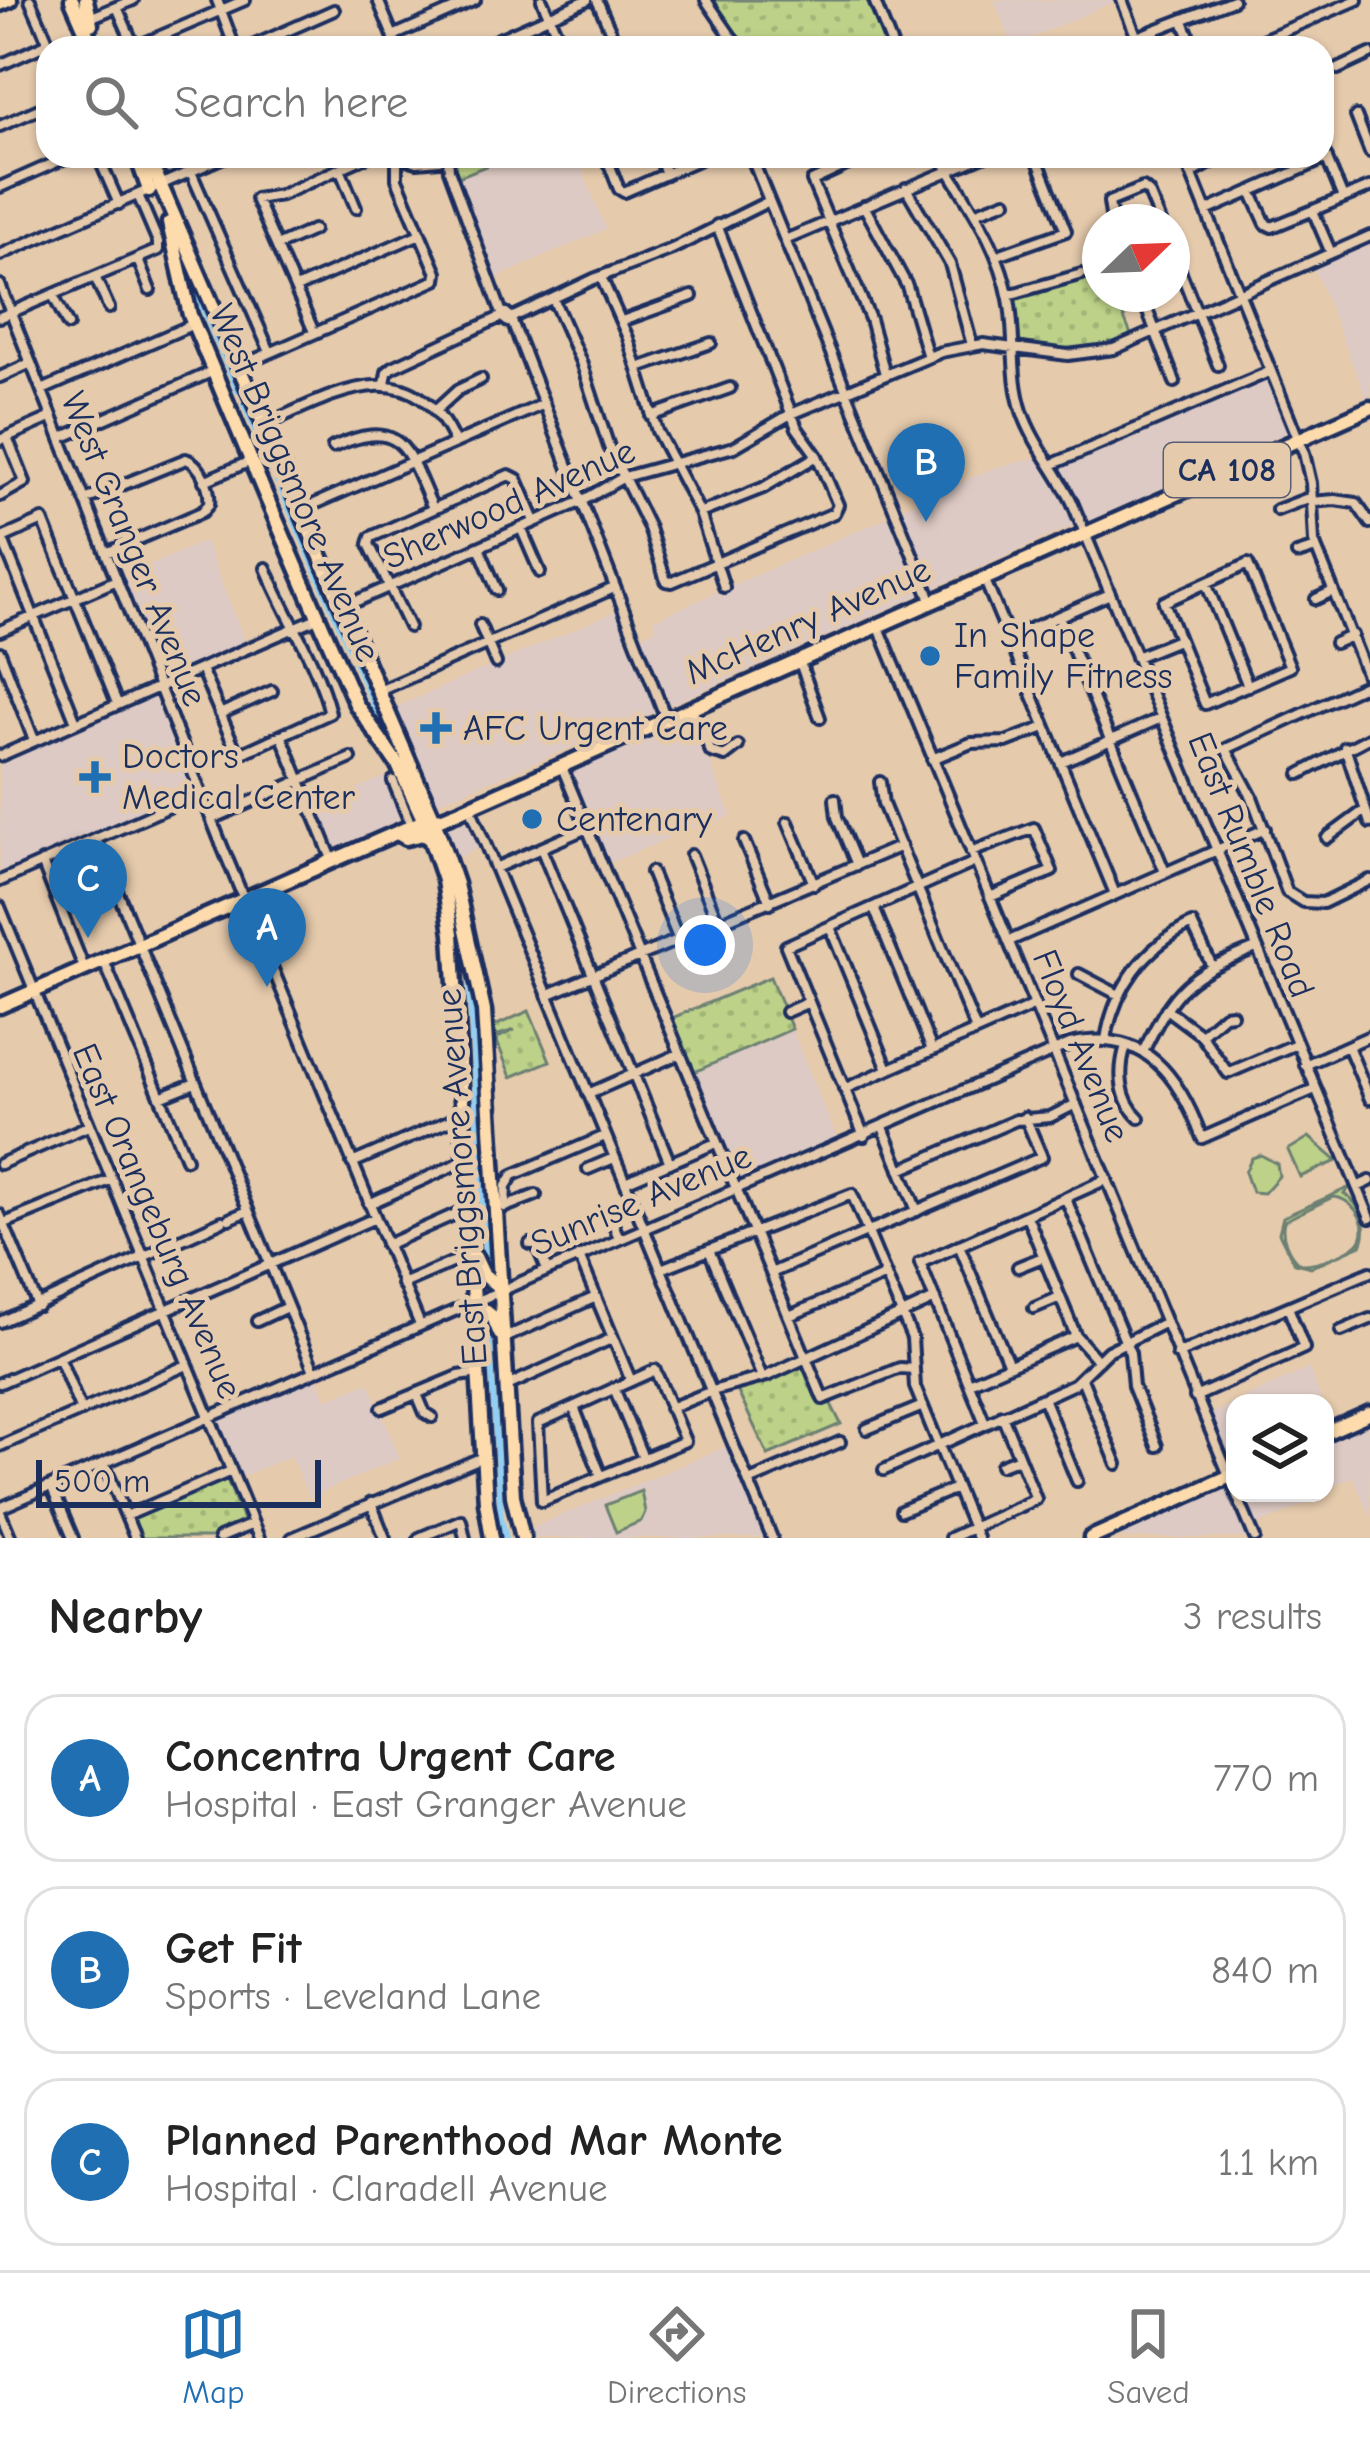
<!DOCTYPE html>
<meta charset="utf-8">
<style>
:root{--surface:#fff;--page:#f2f2f2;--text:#222;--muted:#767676;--line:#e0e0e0;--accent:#1f6fb2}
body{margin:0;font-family:"Comic Neue",sans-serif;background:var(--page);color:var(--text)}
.controls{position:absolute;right:36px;bottom:36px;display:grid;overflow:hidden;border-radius:24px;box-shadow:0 3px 9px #0004}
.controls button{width:108px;height:108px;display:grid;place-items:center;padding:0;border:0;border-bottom:3px solid var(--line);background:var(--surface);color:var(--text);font:60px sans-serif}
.compass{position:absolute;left:1082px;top:204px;width:108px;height:108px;border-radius:50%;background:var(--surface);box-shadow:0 3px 9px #0004;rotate:67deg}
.scale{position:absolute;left:36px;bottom:30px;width:285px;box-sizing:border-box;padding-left:12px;border:6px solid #1b2f5e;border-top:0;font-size:33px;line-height:42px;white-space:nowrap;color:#1b2f5e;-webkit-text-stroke:9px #e5caac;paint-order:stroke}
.you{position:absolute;left:705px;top:945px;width:42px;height:42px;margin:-30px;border:9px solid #fff;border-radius:50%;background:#1a73e8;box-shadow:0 0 0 18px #1a73e833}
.badge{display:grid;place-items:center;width:78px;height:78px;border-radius:50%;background:var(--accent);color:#fff;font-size:39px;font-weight:700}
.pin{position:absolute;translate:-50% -99px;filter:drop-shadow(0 3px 6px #0008)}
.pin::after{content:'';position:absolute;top:63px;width:42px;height:36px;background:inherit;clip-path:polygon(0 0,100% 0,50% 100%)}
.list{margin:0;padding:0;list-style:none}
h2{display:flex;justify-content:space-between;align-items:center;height:156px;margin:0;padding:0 48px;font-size:51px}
h2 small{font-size:39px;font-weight:400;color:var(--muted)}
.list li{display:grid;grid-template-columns:78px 1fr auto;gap:36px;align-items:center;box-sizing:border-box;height:168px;margin:0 24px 24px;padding:0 24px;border:3px solid var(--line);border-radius:36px}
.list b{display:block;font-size:45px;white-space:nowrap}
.list p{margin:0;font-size:39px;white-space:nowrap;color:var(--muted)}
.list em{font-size:39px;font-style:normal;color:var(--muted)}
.icon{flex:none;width:66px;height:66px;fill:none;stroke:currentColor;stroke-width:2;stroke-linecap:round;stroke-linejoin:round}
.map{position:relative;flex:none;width:1370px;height:1538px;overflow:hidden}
.search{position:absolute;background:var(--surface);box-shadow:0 3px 9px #0004;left:36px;right:36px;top:36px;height:132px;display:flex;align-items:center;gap:30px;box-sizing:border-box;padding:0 42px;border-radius:36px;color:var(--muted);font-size:45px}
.sheet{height:732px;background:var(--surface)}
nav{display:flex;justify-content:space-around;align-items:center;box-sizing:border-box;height:168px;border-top:3px solid var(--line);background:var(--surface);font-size:33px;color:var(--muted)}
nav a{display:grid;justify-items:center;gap:6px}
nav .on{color:var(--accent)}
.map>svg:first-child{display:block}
.built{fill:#decac4}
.park{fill:url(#park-dots);stroke:#6c8073;stroke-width:3}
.pitch{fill:#bdd288;stroke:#6c8073;stroke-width:3;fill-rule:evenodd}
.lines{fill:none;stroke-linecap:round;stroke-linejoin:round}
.canal{stroke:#92cff2;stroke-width:6}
.minor-casing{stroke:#1b2f5e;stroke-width:16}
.major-casing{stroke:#1b2f5e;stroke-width:21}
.minor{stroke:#e5caac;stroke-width:8}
.major{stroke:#fddbac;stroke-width:12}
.poi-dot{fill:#1f6fb2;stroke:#e5caac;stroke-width:4.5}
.labels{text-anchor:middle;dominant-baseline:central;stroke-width:10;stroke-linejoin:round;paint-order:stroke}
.shield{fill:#e5caac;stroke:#585e75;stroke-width:3}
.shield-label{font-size:33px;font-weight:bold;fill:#1b2f5e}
.street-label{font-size:36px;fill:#1b2f5e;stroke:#e5caac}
.poi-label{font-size:36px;fill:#1b2f5e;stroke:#e5caac;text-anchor:start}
</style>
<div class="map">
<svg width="1370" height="1538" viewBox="0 0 1370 1538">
<defs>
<pattern id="park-dots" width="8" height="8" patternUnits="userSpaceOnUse" patternTransform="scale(3)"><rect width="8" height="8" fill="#bdd288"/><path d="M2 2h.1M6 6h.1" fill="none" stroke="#a2b578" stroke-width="1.8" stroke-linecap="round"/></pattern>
</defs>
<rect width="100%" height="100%" fill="#e5caac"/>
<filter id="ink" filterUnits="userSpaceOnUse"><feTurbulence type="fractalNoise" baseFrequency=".00833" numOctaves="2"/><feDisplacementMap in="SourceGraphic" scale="24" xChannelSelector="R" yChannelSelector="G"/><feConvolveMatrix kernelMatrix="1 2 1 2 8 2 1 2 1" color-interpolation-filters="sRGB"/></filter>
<g filter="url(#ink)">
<!-- built -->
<path class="built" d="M994,0H1118L1013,46Z
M510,156H577L606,229L494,279L453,180Z
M1370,239V398L1367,400L1312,264Z
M1265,369L1290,432L1084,523L1052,460Z
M1040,457L1063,493L1076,524L930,590L897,510L993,468Z
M891,516L922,594L665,707L637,637L656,629L653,620Z
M205,541L246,644L163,678L120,578Z
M618,610L659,711L434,804L392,709Z
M158,693L196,790L0,878V763Z
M690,712L731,816L709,826L706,822L606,865L565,767Z
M386,776L405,820L332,852L314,808Z
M469,809L484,845L453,860L439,822Z
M792,1030L837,1138L739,1180L694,1073Z
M1309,1368L1322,1403H1235V1468L1229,1471L1205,1416Z
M316,1375L327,1400L369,1382L400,1458L309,1498L291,1456L241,1477L218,1418Z
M1370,1416V1517L1353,1477L1325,1489V1436Z
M728,1446L763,1538H526L524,1531Z
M1227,1479L1253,1538H1121L1117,1529Z
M1239,1493H1318L1320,1498L1253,1527Z"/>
<!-- park -->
<path class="park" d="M712,0H867L886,48H743Z
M450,156H510L454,179Z
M1100,267V294H1114L1132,337C1093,350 1060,352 1020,342L1014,298L1087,279L1089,270Z
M770,977L792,1029L694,1072L672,1018Z
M529,1011L550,1061L511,1077L496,1039L515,1030L495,1036L492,1027Z
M804,1364L820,1405L830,1402L841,1424L768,1455L736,1388Z
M226,1477L244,1523L211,1538H139L133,1517Z"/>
<!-- pitch -->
<path class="pitch" d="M1309,1137L1337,1161L1300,1177L1288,1150Z
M1261,1155L1277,1164L1279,1176L1264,1193L1252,1192L1245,1172L1252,1158Z
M1350,1187L1344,1194C1360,1203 1370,1227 1361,1245L1311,1267L1294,1263L1279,1233L1283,1217ZM1333,1197C1350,1197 1369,1221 1361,1239C1354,1253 1314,1265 1300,1264C1288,1255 1280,1235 1284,1221Z
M641,1491L645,1512L641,1521L616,1532L605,1505Z"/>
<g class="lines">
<!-- canal -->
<path class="canal" d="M192,283L238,391
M244,404L382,724
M469,977L486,1265
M489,1326L501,1518L506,1538"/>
<defs>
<path id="minor" d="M30,0L51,48
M217,0L235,48
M378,0L398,48
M542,0L563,48
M597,0L618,48
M706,0L739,48
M874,0L893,48
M1122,0L1141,48
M117,7L135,48
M97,15L133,0
M1183,21L1194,48
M393,36L475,0
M1137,37L1233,0
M135,47L245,0
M248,48L334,10
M478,48L587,0
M716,48L732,38
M1243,48L1357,0
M0,65L49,43
M1338,69L1370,54
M1356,116L1370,152
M0,126L48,105
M1322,147L1343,198
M98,156L119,204
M184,156L270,352
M397,156L417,162L439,160
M606,156L619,189L624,192L707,156
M659,156L666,174
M751,156L931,600
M866,156L812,181L870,319L885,374
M940,156C968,204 998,242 1009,299C1016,336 1010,375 1022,411C1033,444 1057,471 1072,502L1370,1218
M1086,156H1100
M1184,156L1304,453L1311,483L1314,542L1370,683
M448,157L449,170L503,316
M340,169L356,208
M1191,174L1223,156
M0,187L70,156
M906,188L950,264L972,345
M1251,191L1266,224L1272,227L1370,187
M864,206L907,286L928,357
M1206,211L1327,158
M1313,211L1331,253
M977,212L1006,201
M1112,222L1109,202L1143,188L1149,193L1161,222
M785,240L984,156
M277,246L313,230
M1172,250L1218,365
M0,255L226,156
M998,255L1066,231L1036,156
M138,260L150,290
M601,277L628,338L657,431L700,513L724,587
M96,279L109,308
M0,285L222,846L420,1325
M296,288L420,234
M1141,294L1175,382
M1008,295L1082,274
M54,297L68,325
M554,301L581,362L609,447L649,528L666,581L672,582L834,513L838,505L817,456L797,428L717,225
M506,313L511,317L508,322L503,318Z
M0,317L158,250V242L138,195
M511,318L594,279L672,249L769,201
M511,319L665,716
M622,321L692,296
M314,332L256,199L281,195L368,156
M247,363L436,280L437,273L397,179V156
M638,368L711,343
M0,377L31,363
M385,384L387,372L393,367L503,316
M42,390L189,326
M435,411L458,390L481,379
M651,416L730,388
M264,425C334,394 412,347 455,443
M61,438L209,373
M0,440L52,417
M333,447C405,415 407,452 433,508
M1051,465L1271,371
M204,481L246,463
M0,496L25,482L7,437
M85,500L186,459C201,464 211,488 209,504L202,512L106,553
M1311,502L1335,500L1356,503L1370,523
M301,510L542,405
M1277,510L1311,497
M700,513L763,488L817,456
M521,528L540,572
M2,538L76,722
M0,539L43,520L117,703
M479,547L497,590
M1297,554L1316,548
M1248,564L1290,667L1205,704L1164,602Z
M984,578L1115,894
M1206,583L1248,686
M1316,599L1333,591
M343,607L580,502L624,477L734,447L789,415L941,352L983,344L1068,355L1114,349L1370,236
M1059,616L1165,872
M480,625L496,663
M878,625L1235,1490
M409,627L369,544L371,537L509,475L517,479L535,521
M0,631L117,580
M1009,638L1110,594
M1335,643L1353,635
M0,652L34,740
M1136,657L1178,640
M799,660L820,718
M201,669L238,755L330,713C317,661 286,617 266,568
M1370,683L1226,749L1252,797L1287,892L1303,902L1323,903L1370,880
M379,691L614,588
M691,707L711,752L725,756L738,746
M220,714L272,691
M282,737L332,859
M1345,747L1370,823
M0,756L315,619
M932,759L971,743L1006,742L1045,727
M1061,762L1161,718
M562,767L823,1399L900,1368L914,1369
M1300,774L1370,737
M393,781L411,825
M880,782L883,804L976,1030
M835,799L837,817L857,865
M470,807L772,1538
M212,819L351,758
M788,822L814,884
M1327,838L1365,810
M96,839L314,1371
M744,841L770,903
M541,848L670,1163
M971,852L1034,828L1052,871L990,897
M691,855L718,922
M42,862L84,968
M495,868L587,828
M651,872L678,938
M0,881L201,793
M0,907L259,1538
M874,908L932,1050
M830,927L888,1069
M1009,941L1265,829
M104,961L186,1159
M1079,974L1119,995
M547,995L901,846
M1166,1009L1201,1035L1228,1073L1296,1044
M786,1012L809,1002
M1201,1035L1224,1015L1232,1014
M1106,1040C1114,988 1144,947 1192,924L1212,966
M1126,1046C1118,1071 1119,1099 1139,1118
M1348,1046L1370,1099
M1143,1052C1175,986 1188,975 1256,948
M1305,1065L1370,1036
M844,1089L1035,1005
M588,1094L679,1054
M160,1097L195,1083
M883,1127L917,1211
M864,1136L786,946L975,862
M352,1163L464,1114
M0,1164L88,1126
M588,1169L614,1158
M900,1170L1016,1120L1050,1117L1076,1104
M625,1182L716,1143
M1357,1187L1370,1181
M536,1195L505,1207L506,1186L513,1175L605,1136
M1066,1199L1130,1353L1133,1386L1157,1446
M369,1204L466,1160
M609,1214L619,1238
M0,1215L38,1306
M1027,1216L1076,1336L1098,1361
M229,1219L248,1211
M0,1225L110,1180
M530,1244H536L547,1270
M386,1245L469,1208
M959,1245L1009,1365
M709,1250L762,1377
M579,1256L631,1381
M1018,1267L1043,1257
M661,1269L852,1194L912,1338L915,1387L977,1538
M771,1273L1042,1157L1025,1117
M402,1284L472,1254
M1034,1308L1060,1297
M789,1316L886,1275
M257,1321L287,1307
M0,1322L222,1221
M1341,1331L1370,1319
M504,1338L596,1297
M1177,1354L1370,1272
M59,1357L81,1411
M655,1370L685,1441L542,1501L538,1423Z
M1082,1379L1117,1464
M0,1383L375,1218
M969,1383L1076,1336
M507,1386L613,1338
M614,1388L643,1458
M417,1394L425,1413L432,1417
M1195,1397L1304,1348L1288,1307
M1043,1398L1077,1481
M574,1407L601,1476
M382,1408L459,1376L478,1373
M670,1408L712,1391L767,1376L935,1299
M985,1423L920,1263L1107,1179
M867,1429L923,1406
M0,1446L187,1365
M104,1463L135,1538
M1001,1465L1019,1458
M884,1470L1074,1384L1108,1351L1166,1322
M749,1481L840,1442
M51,1486L73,1538
M1236,1493L1255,1538
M371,1503L385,1538
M0,1508L1070,1044C1145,1027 1179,1076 1202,1138L1315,1089
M901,1511L956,1488
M0,1512L11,1538
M126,1516L231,1471
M219,1538L253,1524
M292,1538L483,1457
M419,1538L461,1520L465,1538
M950,1538L1036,1499L1002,1415"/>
<path id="major" d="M72,0L93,48
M86,0L91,24
M0,4L10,0
M137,156L149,190
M148,156L433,817L456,884L484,1011L513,1496L523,1538
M169,223L190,315L265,494L356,704L398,765L424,821L444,880L452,934L486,1502L492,1538
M433,817L440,819L460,811L1370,408
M397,833L406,838L423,834L431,840
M0,1006L428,819
M475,1257L483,1274L502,1290
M474,1302L493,1317L500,1334
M1325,1433L1370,1413
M1091,1538L1235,1474"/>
</defs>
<!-- minor casing -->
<use href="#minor" class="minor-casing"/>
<!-- major casing -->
<use href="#major" class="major-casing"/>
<!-- minor -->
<use href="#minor" class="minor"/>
<!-- major -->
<use href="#major" class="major"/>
</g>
</g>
<!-- markers -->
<g class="poi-dot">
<circle cx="930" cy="656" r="12"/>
<path d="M430 710h12v12h12v12h-12v12h-12v-12h-12v-12h12z"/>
<path d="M89 759h12v12h12v12h-12v12h-12v-12h-12v-12h12z"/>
<circle cx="532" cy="819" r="12"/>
</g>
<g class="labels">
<!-- shield labels -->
<rect class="shield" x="1164" y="443" width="126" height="54" rx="9"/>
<g class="shield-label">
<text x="1227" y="470">CA 108</text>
</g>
<!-- street labels -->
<g class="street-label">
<text transform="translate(295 483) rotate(67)">West Briggsmore Avenue</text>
<text transform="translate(509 504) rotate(-24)">Sherwood Avenue</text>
<text transform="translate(134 549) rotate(68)">West Granger Avenue</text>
<text transform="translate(808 621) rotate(-24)">McHenry Avenue</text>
<text transform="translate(1251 865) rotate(68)">East Rumble Road</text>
<text transform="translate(1081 1046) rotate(68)">Floyd Avenue</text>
<text transform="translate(462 1177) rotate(-94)">East Briggsmore Avenue</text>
<text transform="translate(641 1200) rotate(-23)">Sunrise Avenue</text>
<text transform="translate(157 1221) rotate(67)">East Orangeburg Avenue</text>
</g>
<!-- poi labels -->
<g class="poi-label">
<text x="954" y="635">In Shape<tspan x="954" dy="41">Family Fitness</tspan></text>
<text x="463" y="728">AFC Urgent Care</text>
<text x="122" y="756">Doctors<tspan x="122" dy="41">Medical Center</tspan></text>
<text x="556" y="819">Centenary</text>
</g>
</g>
</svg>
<div class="controls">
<button><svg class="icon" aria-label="layers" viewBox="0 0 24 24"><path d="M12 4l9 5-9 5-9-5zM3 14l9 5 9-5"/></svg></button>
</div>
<svg class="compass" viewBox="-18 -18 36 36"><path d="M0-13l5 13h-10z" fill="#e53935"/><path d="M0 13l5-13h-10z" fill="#767676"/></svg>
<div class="scale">500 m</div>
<div class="you"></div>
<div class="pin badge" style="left:267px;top:987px">A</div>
<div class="pin badge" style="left:926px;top:522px">B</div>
<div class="pin badge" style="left:88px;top:938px">C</div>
<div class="search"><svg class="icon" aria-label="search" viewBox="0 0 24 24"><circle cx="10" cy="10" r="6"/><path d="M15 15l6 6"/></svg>Search here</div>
</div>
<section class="sheet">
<h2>Nearby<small>3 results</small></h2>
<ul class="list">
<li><span class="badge">A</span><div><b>Concentra Urgent Care</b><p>Hospital · East Granger Avenue</p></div><em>770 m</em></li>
<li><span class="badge">B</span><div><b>Get Fit</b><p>Sports · Leveland Lane</p></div><em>840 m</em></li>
<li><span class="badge">C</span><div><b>Planned Parenthood Mar Monte</b><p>Hospital · Claradell Avenue</p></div><em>1.1 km</em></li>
</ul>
</section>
<nav>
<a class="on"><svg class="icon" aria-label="map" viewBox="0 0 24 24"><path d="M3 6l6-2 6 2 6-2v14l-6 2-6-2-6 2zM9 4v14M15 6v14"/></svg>Map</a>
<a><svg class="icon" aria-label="directions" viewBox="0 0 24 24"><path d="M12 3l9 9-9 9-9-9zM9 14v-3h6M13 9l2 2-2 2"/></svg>Directions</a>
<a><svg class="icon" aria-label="saved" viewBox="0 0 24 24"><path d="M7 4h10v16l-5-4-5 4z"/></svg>Saved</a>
</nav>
